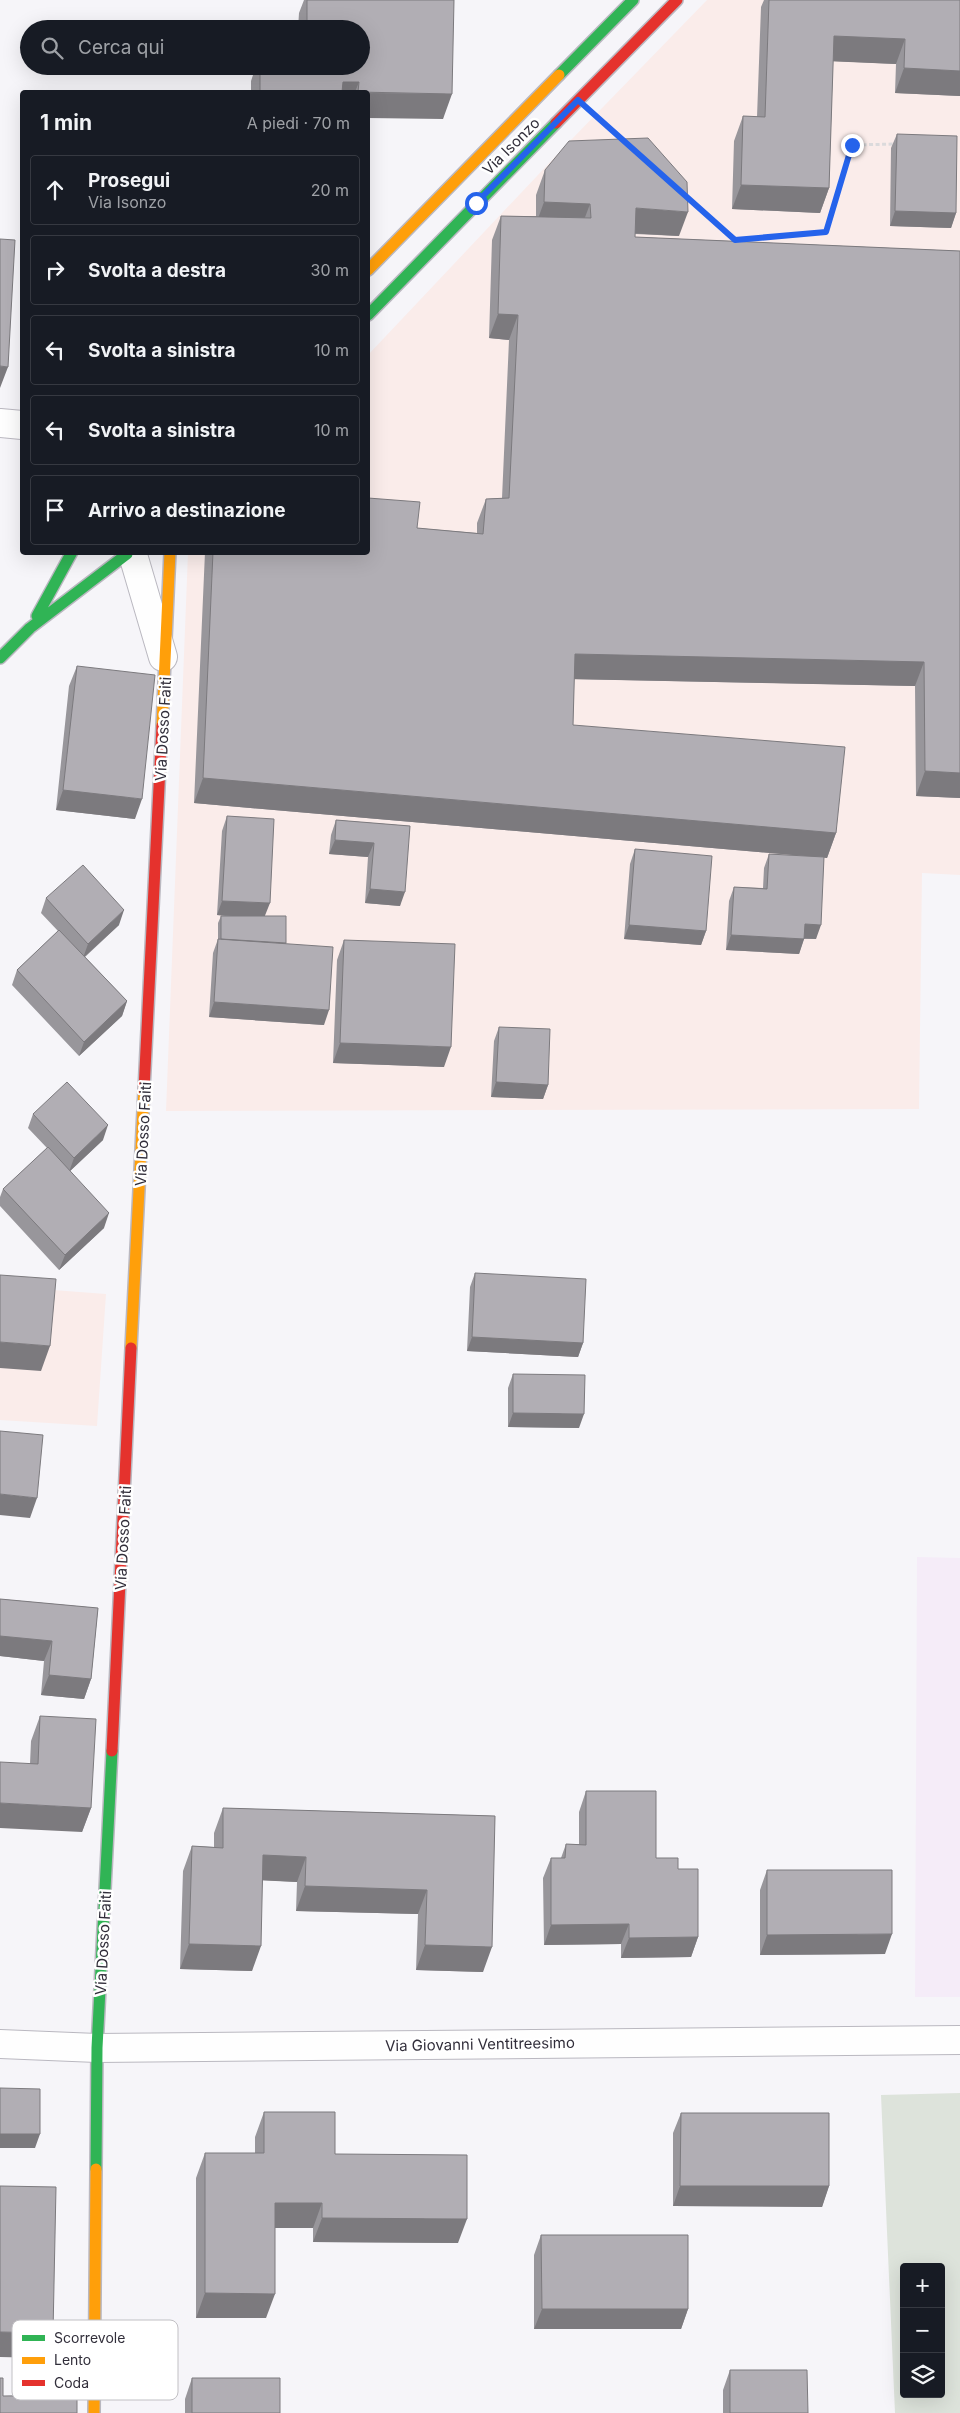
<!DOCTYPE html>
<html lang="it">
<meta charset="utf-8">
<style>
:root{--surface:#171b24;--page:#20242c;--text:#f1f3f6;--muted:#9ea1a6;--line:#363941}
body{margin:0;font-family:Inter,sans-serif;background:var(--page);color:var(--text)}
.controls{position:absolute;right:15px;bottom:15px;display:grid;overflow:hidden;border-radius:5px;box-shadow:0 5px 20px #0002}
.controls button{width:45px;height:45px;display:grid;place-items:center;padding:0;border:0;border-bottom:1px solid var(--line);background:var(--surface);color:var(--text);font:25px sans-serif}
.stop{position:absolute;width:15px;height:15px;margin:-11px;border:4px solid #2563eb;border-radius:50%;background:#fff}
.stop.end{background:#2563eb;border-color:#fff;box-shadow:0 1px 5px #0008}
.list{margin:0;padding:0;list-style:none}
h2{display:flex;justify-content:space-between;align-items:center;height:65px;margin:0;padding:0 20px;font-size:21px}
h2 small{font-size:16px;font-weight:400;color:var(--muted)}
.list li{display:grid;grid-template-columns:32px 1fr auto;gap:15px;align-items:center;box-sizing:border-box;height:70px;margin:0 10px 10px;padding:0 10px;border:1px solid var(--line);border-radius:5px}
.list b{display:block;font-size:19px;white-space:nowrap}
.list p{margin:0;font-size:16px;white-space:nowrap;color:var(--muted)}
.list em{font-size:16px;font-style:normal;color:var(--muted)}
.icon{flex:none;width:28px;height:28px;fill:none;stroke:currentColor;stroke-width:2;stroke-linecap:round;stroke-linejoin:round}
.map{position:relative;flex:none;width:960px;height:2413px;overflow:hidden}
.search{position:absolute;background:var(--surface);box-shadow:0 5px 20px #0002;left:20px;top:20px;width:350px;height:55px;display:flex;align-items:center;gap:12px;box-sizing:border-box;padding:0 18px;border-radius:28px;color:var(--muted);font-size:19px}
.panel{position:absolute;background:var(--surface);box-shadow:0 5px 20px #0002;left:20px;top:90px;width:350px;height:465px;border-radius:5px}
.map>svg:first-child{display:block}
.industrial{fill:#faecea}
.education{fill:#f5ecf8}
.green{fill:#dde3db;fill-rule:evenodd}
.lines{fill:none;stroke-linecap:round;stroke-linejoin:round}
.street-casing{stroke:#bab8c0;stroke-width:30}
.fast-casing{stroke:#bab8c0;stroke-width:14}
.slow-casing{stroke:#bab8c0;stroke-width:14}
.jam-casing{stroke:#bab8c0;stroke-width:14}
.path{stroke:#dbdadc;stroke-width:3;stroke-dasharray:4 2.5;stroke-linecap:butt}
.street{stroke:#fefefe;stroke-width:28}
.fast{stroke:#30b455;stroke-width:11}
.slow{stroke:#ff9f0a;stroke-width:11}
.jam{stroke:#e5322d;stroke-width:11}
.wall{fill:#98969b}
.shaded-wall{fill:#7c7a7e}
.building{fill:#b1aeb4;stroke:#7c7a7e}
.route{stroke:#2563eb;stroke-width:6}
.labels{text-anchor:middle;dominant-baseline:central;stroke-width:5;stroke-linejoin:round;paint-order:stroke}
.street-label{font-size:15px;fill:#312e3a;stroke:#fff}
.key{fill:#fff;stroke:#c1c0c4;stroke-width:1}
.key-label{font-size:14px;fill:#312e3a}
</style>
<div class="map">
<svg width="960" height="2413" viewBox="0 0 960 2413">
<rect width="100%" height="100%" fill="#f6f5f9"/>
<!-- industrial -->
<path class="industrial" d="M707,0H960V875L922,873L919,1109L166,1111L188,553L368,552V355L570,141Z
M0,1286L106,1294L97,1426L0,1420Z"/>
<!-- education -->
<path class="education" d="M917,1557L960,1558V1997H915Z"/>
<!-- green -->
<path class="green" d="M960,2093V2413H895L881,2095ZM904,2267H941V2394H904Z"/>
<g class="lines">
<defs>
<path id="street" d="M0,423L22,425
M133,555L163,657
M0,2044L97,2048L960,2040"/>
<path id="fast" d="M559,75L633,0
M368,315L556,123
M37,616L72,552
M0,658L30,628L127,554
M96,2169L97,2048L112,1751"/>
<path id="slow" d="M368,270L559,75
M162,726L170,552
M131,1348L144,1090
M94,2413L96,2169"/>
<path id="jam" d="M556,123L677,0
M144,1090L162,726
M112,1751L131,1348"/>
</defs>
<!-- street casing -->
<use href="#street" class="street-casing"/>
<!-- fast casing -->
<use href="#fast" class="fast-casing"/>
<!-- slow casing -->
<use href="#slow" class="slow-casing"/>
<!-- jam casing -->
<use href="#jam" class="jam-casing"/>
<!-- path -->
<path class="path" d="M605,124L624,141
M685,195L735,240L826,232L852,145L897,144"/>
<!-- street -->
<use href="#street" class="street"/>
<!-- fast -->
<use href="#fast" class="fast"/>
<!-- slow -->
<use href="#slow" class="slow"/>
<!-- jam -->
<use href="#jam" class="jam"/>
</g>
<!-- wall -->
<path class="wall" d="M304,0H454L443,119L368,92H251V81L256,66H361V29H298L299,13Z
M764,0H960V96L895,93L896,64L833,61L829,188L820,213L732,209L734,141L743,116L757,117L761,7Z
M897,134L956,213L951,228L890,226L891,148Z
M545,170L679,236L635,234V237L960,251V798L916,796L915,686L574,679L573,725L836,833L827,858L824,857L816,939H804L799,954L726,950L729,901L734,887L763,888L764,868L769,854L804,856L194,803L205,552H368L417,528L477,533V523L486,499L502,498L509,340L489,338L492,240L501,216H536V195Z
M77,666L135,819L56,810L69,686Z
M227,816L265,916L286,943L324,1025L209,1017L213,953L218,939V923L221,916H225L217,915L222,831Z
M336,820L410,826L400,906L365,903L368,857L329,854L331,835Z
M635,849L706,931L701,945L624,939L630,864Z
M46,898L119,925L85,957L127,1001L122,1016L79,1056L12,985L17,970L58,931L41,913Z
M344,940L444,1067L333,1063L337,960Z
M499,1027L548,1085L543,1099L491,1097L494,1041Z
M33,1114L103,1140L70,1171L104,1228L59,1270L0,1206V1197L3,1189L47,1148L28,1128Z
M475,1273L583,1343L578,1357L467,1351L470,1287Z
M513,1374L579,1428L508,1427V1388Z
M0,1599L98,1608L91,1679L84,1699L41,1695L44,1661L0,1656Z
M40,1716L91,1808L82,1832L30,1764L31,1741Z
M586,1791L656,1858L678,1869L698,1937L691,1957L621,1958V1944L544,1945L543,1878L551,1858H561L566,1844H579V1812Z
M223,1808L495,1816L483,1972L416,1970L418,1914L296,1911L297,1882L263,1880L252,1971L180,1969L183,1871L192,1846L214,1847V1833Z
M767,1870L885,1954L760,1955V1890Z
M264,2112L335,2154L458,2243L313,2242V2228H275L266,2318H196V2178L205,2153H255V2137Z
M681,2113L829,2186L822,2207L673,2206V2133Z
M541,2235L688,2309L681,2329H534V2255Z
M730,2370L808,2413H723V2390Z
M192,2378L280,2413H185V2399Z"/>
<!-- shaded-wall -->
<path class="shaded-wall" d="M834,36L905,39L896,64L825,61Z
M904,68L960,71V96L895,93Z
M343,82H359L355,92H339Z
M368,93L452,94L443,119L368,118Z
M741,185L829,188L820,213L732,209Z
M544,202L590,204L581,228L535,227Z
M636,208L688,212L679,236L627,233Z
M895,211L956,213L951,228L890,226Z
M498,314L518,315L509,340L489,338Z
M0,366L8,367L0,388Z
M575,654L924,662L915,686L566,679Z
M925,771L960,773V798L916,796Z
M203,778L836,833L827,858L194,803Z
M63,790L142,799L135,819L56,810Z
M335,840L374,843L368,857L329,854Z
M370,889L405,892L400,906L365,903Z
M222,901L270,903L264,918L217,915Z
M124,910L119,925L83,958L88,944Z
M805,924L821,925L816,939L800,938Z
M629,925L706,931L701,945L624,939Z
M731,935L804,939L799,954L726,950Z
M127,1001L122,1016L79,1056L84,1042Z
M214,1002L329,1010L324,1025L209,1017Z
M340,1043L451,1047L444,1067L333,1063Z
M496,1082L548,1085L543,1099L491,1097Z
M108,1125L103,1140L69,1172L74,1158Z
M109,1213L104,1228L59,1270L65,1255Z
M472,1337L583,1343L578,1357L467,1351Z
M0,1342L50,1346L41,1371L0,1368Z
M513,1413L584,1414L579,1428L508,1427Z
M0,1494L37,1498L30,1518L0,1515Z
M0,1636L52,1641L44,1661L0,1656Z
M49,1675L91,1679L84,1699L41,1695Z
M0,1803L91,1808L82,1832L0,1828Z
M263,1855L306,1857L297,1882L254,1880Z
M305,1886L427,1890L418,1914L296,1911Z
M629,1924L621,1944L544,1945L551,1925Z
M892,1934L885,1954L760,1955L767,1935Z
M698,1937L691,1957L621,1958L629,1938Z
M189,1944L261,1946L252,1971L180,1969Z
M425,1945L492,1947L483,1972L416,1970Z
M0,2134H40L35,2148H0Z
M680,2186H829L822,2207L673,2206Z
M275,2203H322L313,2228H266Z
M322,2218L467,2219L458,2243L313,2242Z
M205,2293L275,2294L266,2318H196Z
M542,2309H688L681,2329H534Z
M0,2332L53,2333L44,2358L0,2357Z"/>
<!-- building -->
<path class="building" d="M307,0H454L452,94L358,92L359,82H343L342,92H260V66H361V29H307Z
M769,0H960V71L904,68L905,39L834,36L829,188L741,185L743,116L765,117Z
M897,134L957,136L956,213L895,211Z
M648,138L687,182L688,212L636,208L635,237L960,251V773L925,771L924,662L575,654L573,725L845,747L836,833L203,778L213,552H368V498L420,502L417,528L483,534L486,499L509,498L518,315L498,314L501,216L591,218L590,204L544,202L545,170L569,141Z
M0,239L15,240L8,367L0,366Z
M77,666L155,675L142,799L63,790Z
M227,816L274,819L270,903L222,901Z
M336,820L410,826L405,892L370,889L374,843L335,840Z
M635,849L712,856L706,931L629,925Z
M769,854L824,857L821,925L805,924L804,939L731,935L734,887L767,889Z
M83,865L124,910L88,944L46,898Z
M221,916H286V943L221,939Z
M59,930L127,1001L84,1042L17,970Z
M218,939L333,947L329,1010L214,1002Z
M344,940L455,944L451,1047L340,1043Z
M499,1027L550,1029L548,1085L496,1082Z
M67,1082L108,1125L74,1158L33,1114Z
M48,1147L109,1213L65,1255L3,1189Z
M475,1273L586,1279L583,1343L472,1337Z
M0,1275L56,1279L50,1346L0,1342Z
M513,1374L585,1375L584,1414L513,1413Z
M0,1431L43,1435L37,1498L0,1494Z
M0,1599L98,1608L91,1679L49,1675L52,1641L0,1636Z
M40,1716L96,1719L91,1808L0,1803V1762L38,1764Z
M586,1791H656V1858H678V1869H698V1937L629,1938V1924L551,1925V1858H565L566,1844L586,1845Z
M223,1808L495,1816L492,1947L425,1945L427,1890L305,1886L306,1857L263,1855L261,1946L189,1944L192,1846L223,1848Z
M767,1870H892V1934L767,1935Z
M0,2088L40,2089V2134H0Z
M264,2112H335V2154L467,2155V2219L322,2218V2203H275V2294L205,2293V2153H264Z
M681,2113H829V2186H680Z
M0,2186L56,2187L53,2333L0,2332Z
M541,2235H688V2309H542Z
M730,2370H807L808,2413H730Z
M0,2378H3V2396L77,2395V2413H0Z
M192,2378H280V2413H192Z"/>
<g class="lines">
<!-- route -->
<path class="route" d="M476,203L578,100L735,240L826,232L852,145"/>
</g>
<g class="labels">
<!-- street labels -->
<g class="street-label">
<text transform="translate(511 146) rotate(-45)">Via Isonzo</text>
<text transform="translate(163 729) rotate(-87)">Via Dosso Faiti</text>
<text transform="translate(143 1134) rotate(-87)">Via Dosso Faiti</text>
<text transform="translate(123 1538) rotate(-87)">Via Dosso Faiti</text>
<text transform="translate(103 1943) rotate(-87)">Via Dosso Faiti</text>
<text transform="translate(480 2044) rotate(-1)">Via Giovanni Ventitreesimo</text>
</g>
</g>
<!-- legend -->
<rect x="12" y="2320" width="166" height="80" rx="8" class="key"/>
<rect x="22" y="2335" width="23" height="6" fill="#30b455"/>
<rect x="22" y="2357" width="23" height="7" fill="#ff9f0a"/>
<rect x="22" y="2380" width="23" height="6" fill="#e5322d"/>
<g class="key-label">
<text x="54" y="2343">Scorrevole</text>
<text x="54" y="2365">Lento</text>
<text x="54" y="2388">Coda</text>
</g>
</svg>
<div class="controls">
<button>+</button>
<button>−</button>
<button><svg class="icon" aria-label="layers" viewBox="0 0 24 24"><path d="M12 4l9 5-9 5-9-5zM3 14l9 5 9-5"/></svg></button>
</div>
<div class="stop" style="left:476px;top:203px"></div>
<div class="stop end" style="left:852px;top:145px"></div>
<div class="search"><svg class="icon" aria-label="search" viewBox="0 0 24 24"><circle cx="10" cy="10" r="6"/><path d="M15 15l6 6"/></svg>Cerca qui</div>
<section class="panel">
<h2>1 min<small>A piedi · 70 m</small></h2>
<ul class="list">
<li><svg class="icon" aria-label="ahead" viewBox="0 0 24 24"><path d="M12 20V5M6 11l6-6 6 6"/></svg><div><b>Prosegui</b><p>Via Isonzo</p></div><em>20 m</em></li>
<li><svg class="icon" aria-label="right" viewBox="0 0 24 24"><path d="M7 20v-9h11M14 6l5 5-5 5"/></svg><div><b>Svolta a destra</b></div><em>30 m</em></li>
<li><svg class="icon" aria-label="left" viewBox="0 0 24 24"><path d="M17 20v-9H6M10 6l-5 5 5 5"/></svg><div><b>Svolta a sinistra</b></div><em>10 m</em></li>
<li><svg class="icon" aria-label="left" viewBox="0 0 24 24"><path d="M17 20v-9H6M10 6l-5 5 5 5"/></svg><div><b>Svolta a sinistra</b></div><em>10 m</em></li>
<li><svg class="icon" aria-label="arrive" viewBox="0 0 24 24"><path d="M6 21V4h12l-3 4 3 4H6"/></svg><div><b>Arrivo a destinazione</b></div></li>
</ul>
</section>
</div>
